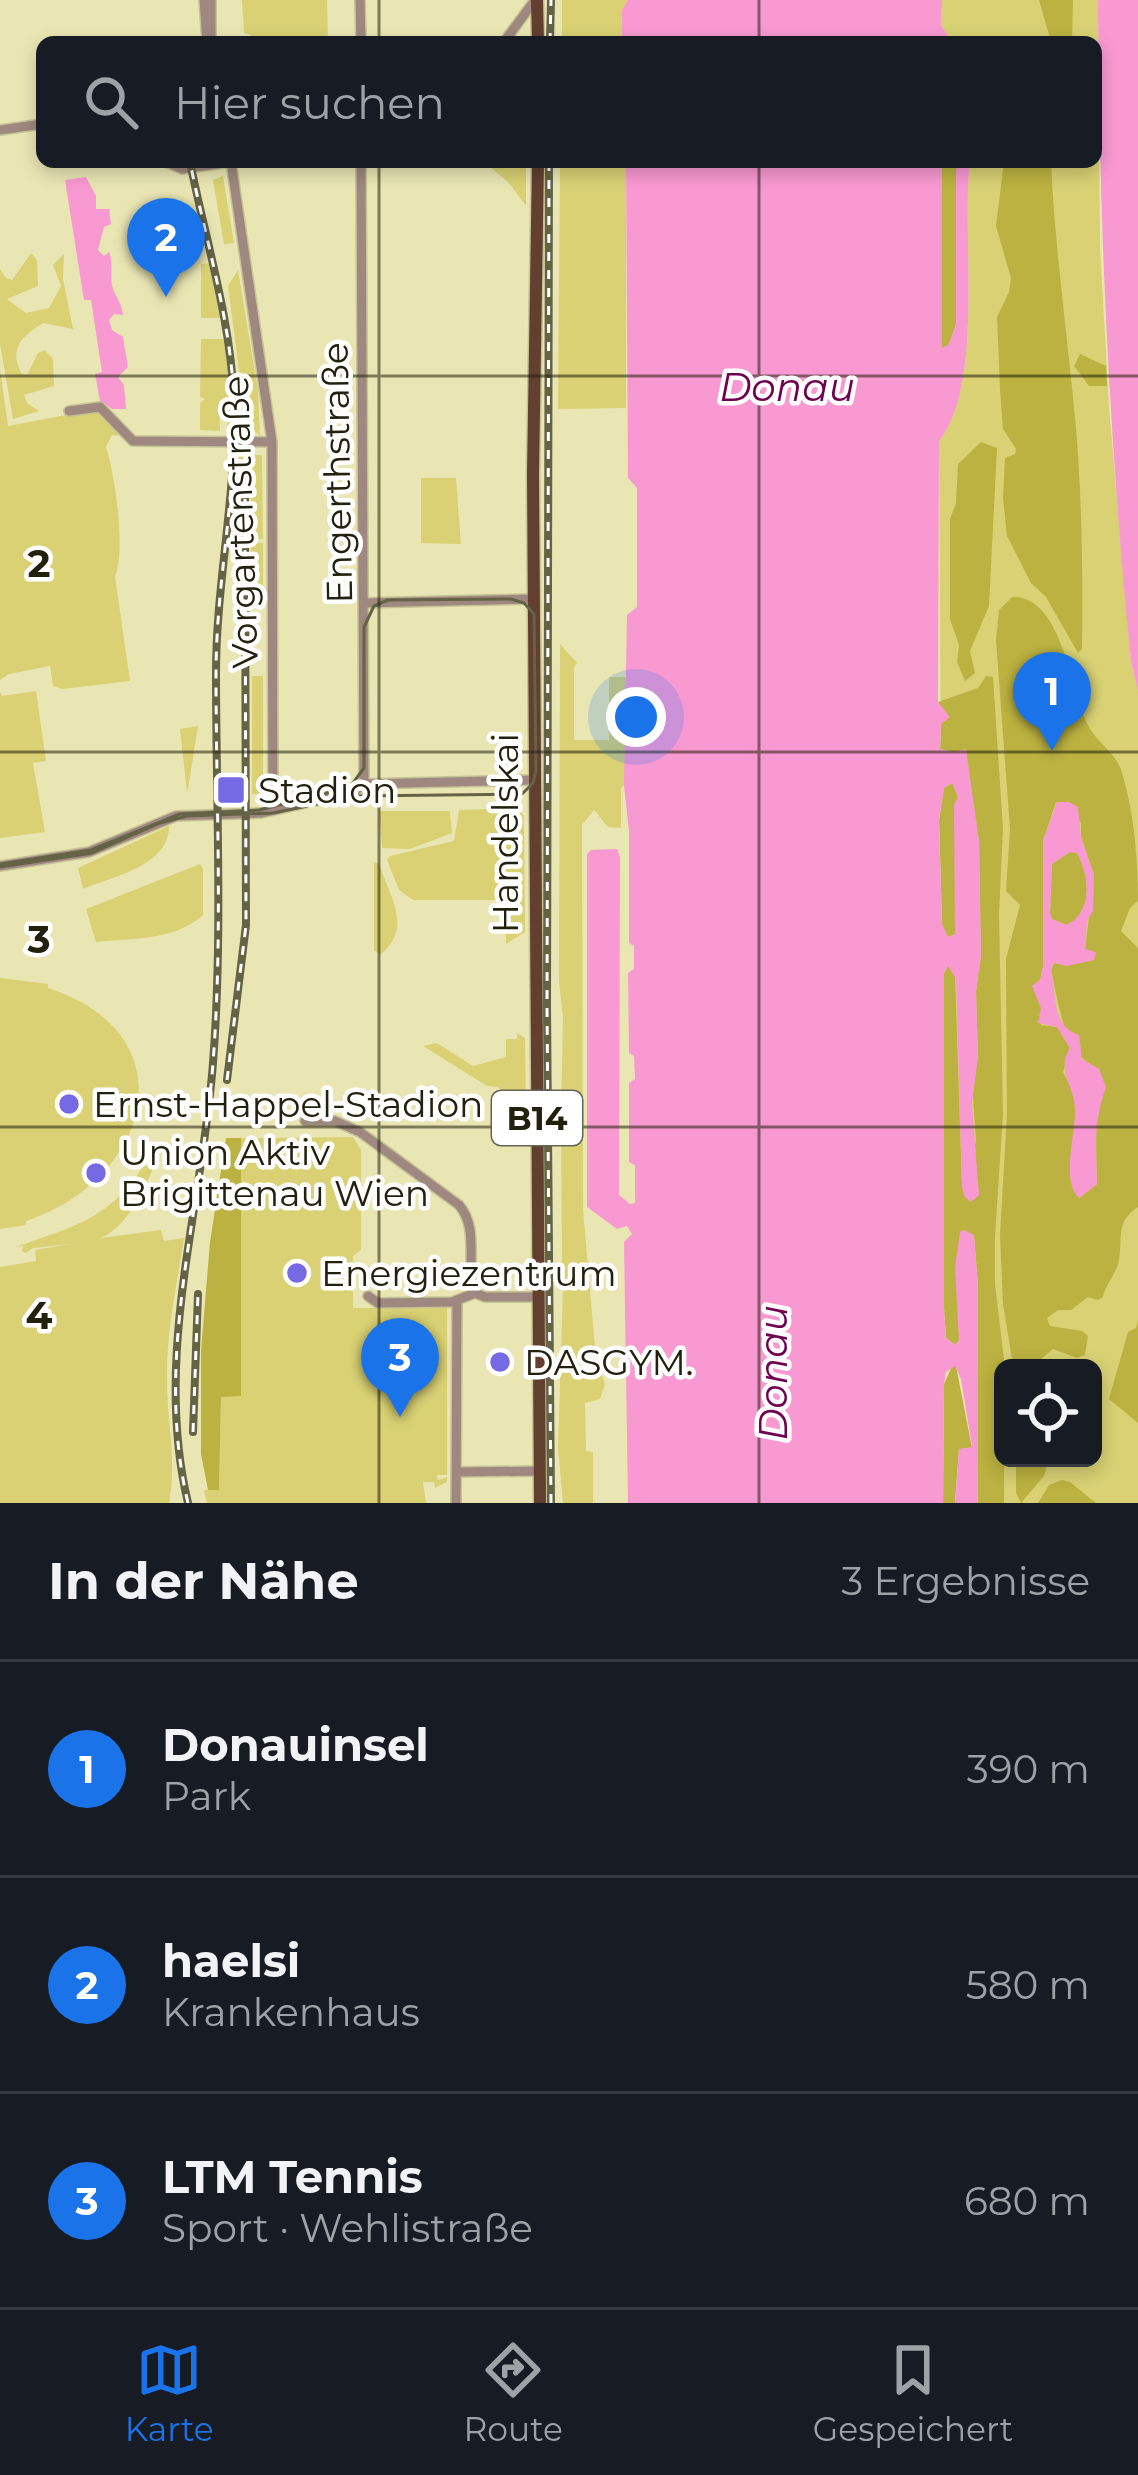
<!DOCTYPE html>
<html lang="de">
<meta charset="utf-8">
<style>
:root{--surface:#171b24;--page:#242831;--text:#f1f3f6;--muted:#9ea1a6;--line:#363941;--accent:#1a73e8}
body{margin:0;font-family:Montserrat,sans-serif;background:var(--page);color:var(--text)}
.controls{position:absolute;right:36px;bottom:36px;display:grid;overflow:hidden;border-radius:18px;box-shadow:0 6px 18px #0003}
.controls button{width:108px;height:108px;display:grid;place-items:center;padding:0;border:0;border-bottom:3px solid var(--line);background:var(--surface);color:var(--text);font:60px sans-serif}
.you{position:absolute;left:636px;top:717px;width:42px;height:42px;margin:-30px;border:9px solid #fff;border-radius:50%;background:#1a73e8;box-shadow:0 0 0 18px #1a73e833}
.badge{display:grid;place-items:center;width:78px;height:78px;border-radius:50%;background:var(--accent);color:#fff;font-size:39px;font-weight:700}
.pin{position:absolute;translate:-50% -99px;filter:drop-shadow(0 3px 6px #0008)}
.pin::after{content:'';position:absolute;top:63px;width:42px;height:36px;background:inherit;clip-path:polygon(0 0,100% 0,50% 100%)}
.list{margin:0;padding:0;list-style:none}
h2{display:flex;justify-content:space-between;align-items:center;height:156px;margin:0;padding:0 48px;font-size:51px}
h2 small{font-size:39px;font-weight:400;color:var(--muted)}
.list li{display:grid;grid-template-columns:78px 1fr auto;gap:36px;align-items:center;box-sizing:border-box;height:216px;padding:0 48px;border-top:3px solid var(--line)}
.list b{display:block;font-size:45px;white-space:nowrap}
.list p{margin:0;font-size:39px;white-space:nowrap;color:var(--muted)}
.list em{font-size:39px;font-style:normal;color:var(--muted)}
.icon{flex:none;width:66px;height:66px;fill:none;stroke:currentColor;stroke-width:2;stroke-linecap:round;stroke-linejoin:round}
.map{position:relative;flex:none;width:1138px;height:1503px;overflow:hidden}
.search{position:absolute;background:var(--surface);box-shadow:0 6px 18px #0003;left:36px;right:36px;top:36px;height:132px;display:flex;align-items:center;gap:30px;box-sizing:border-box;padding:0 42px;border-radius:18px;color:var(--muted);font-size:45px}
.sheet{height:804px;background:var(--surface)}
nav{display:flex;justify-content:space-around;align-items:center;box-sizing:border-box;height:168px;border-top:3px solid var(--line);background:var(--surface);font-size:33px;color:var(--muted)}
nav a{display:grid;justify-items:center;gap:6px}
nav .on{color:var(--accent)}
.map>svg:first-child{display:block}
.green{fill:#d9d174;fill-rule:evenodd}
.forest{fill:#bcb241;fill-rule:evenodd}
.water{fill:#f999d2;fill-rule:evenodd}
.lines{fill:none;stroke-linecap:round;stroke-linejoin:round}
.minor-casing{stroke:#c6c396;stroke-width:12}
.major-casing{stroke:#c6c396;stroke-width:15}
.minor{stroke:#9e887f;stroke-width:9}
.major{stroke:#623f2f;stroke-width:12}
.tram{stroke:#656345;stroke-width:3}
.rail-casing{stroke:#656345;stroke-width:8}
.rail{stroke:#fff;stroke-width:3;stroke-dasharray:9;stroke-linecap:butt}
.grid{fill:none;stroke:#22210d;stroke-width:3;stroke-opacity:0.55}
.poi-dot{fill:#7669e4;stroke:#fff;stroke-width:4.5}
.labels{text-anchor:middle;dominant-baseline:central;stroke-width:9;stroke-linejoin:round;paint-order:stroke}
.shield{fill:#fff;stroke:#646456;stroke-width:3}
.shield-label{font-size:33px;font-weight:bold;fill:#22210d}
.street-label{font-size:36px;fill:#22210d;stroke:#fff}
.poi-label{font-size:36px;fill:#22210d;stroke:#fff;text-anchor:start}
.water-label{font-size:39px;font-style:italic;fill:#700051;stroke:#fff}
.grid-label{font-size:39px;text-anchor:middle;font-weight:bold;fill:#22210d;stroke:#fff;stroke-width:9;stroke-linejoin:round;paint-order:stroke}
</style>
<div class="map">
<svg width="1138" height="1503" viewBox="0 0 1138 1503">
<rect width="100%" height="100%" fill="#eae6b4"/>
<!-- green -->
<path class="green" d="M242,0H327L328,42H269L244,33Z
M562,0H628L622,42H562Z
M942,0H1098L1100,247L1109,407L1131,662L1138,691V1503H978V1286L974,1236L943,1157L939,440C985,386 961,235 970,162H1096V42H952L941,25ZM1003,1368H1093V1458H1003Z
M484,162H526V206L509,183Z
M560,162H626V408L558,409Z
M223,176L234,243L224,244L213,180Z
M31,253L37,260L38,286L7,299L26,313L49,308L61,286L53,265L64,254L63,279L73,329L43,323C24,336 8,346 21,373L27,375L38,353L45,350L53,359L54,386L24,395L27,403L39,411L13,419L0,344V269L6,278L12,280Z
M210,263L222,318H201V264Z
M238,270L258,391L260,436L246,423L228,286Z
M201,339H225L231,409L228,436L226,400L219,401L220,431L200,430V403L205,399L200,397Z
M0,369L8,426L98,409L115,425L118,436L112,435L106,447C115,473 126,552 115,576L130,681L62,689L53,686L50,666L9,674L0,680Z
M230,448H247L248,493H227Z
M251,455H262L263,539H251Z
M421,478H456L461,544L421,543Z
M251,543H263V595L251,593Z
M560,644L577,663L574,668V740H609V677H626L627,783L621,788V828L608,827L594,810L582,825L583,1209L596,1359L605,1384L600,1399L585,1403L586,1451L593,1452V1503H563L558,1448L563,1287L558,1270L562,1260L561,1130L557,1120L561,1113L563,1018L559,981Z
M252,676H263V794H252Z
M36,691L46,761L33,763L45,832L0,838V692L2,696Z
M198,726L188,789L187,792L180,729Z
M517,808L524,816L525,932L506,944L505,900H413L399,890L387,860L390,856L454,841L459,810Z
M379,811H450L452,833L410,849L382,848Z
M169,826C169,866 114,876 83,889L78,868Z
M374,862L379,864C391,899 413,928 380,955L374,950Z
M200,864L203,869V915C174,941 133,938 96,942L86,909Z
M0,978L48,984V988C191,1034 151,1180 26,1221V1225L0,1229Z
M517,1033L525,1038L526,1105L497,1087L487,1086L423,1046L437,1043L473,1066L506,1057V1039H517Z
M353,1137L361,1150V1250L353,1256V1308H447V1475H437L438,1480L447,1477V1482L435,1488L434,1482H423L426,1503H207L204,1490H219L221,1396L241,1395V1138Z
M144,1165L153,1169C143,1191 126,1228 101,1238L161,1230L164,1241L184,1238C177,1285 166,1332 167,1380C167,1421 177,1462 169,1503H0V1267L36,1261L35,1250L70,1244L33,1248L26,1253L22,1251L23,1246L16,1247C71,1227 110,1220 144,1165Z"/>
<!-- forest -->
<path class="forest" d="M1039,0H1073L1072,42H1051Z
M942,162H959L956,324L949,345L941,349Z
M1004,162H1051C1055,251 1068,339 1076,428C1082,501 1083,576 1082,649L1078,653L1046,597L1031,583L1007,536L1003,498L1005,458L1015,454L1016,449L1003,429L1000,389L997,317L1009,292L1011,278L996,226Z
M1080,354L1106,366L1107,386H1089L1074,366Z
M981,442L997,448L989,606L970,651L975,673L965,681L957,662L959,645L950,619V519L956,503L958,464Z
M1012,597C1063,596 1070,691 1088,725C1096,742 1116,753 1121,770C1134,810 1138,859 1138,901L1130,908L1121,931L1138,948V1207C1115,1222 1123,1236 1119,1260C1117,1273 1106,1283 1103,1297L1098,1300L1088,1297L1071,1310H1058L1047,1318L1050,1326L1082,1331L1088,1336L1085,1355L1077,1358L1053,1349L1030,1368L1013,1365L1003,1304L1000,1235L1007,1113L1006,959L1020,905L1006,891L1010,829L996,640L999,610ZM1056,802L1081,823V837L1094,875L1085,950L1095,952L1093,960L1067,965L1054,963L1051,970C1059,1005 1063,1052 1099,1070C1095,1108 1096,1145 1097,1184L1079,1198L1075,1094L1063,1072L1070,1048L1057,1027L1041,1025V1008L1033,986L1040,980L1043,967V841Z
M986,676L993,677L1003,829L999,914L1003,1114L995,1237V1284L1005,1368L1004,1503H978V1286L974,1236L959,1341L955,1345L946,1338L944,1309V973L948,966L955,974L962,1187L976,1141L972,1083L978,1057L976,991L981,956L979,841L972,804L955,753L940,749L942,710L938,702L978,688Z
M953,783L958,798L955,935L947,937L942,924L939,821L944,788Z
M1070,852L1077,853C1090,876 1093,913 1067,925L1052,919L1050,913L1052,864Z
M226,1138H241V1396L221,1397L219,1490H208L201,1454V1351L210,1242Z
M1138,1320V1423L1109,1399L1128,1332L1136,1328Z
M952,1366H956L972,1448L959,1449L955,1503H943L944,1384Z
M1016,1458H1049L1044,1476L1021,1503L1016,1493Z
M1062,1480L1070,1482L1096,1503H1038L1049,1485Z"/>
<!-- water -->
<path class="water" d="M628,0H942L941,25L952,42H622V10Z
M1098,0H1138V691L1131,662C1109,441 1099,222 1098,0Z
M626,162H942V348L949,344L956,324V170L959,162H970C961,236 985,384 939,441L938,702L950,717L941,724L940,749L954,752L966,749L979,841L981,956L976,991L978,1057L972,1104L979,1195L971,1202L964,1196L962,1187L956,979L948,966L944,973V1309L946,1338L955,1345L959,1340L955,1267L960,1232L964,1230L974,1235L978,1286V1503H955L959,1449L972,1447L961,1379L955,1366L946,1372L944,1384L943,1503H628L624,1242L632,1234L627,1226L617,1229L587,1207V854L591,850L617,849L620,857L619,1195L630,1204L635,1203V1165L629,1162V1083L635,1079L634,1056L629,1053L628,973L634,969V946L629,943V831L624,786L627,615L637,607V488L628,478ZM952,783L958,797L954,805L955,934L948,937L942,924L939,821L944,788Z
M86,177L96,196V209H109L111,224L104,227L98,250L104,256L109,252C114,265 109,276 113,289C117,299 122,304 123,315L114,314L109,320L112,330L123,337L128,367L118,377L124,385L126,409H112L100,401L95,374L102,372L91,300H84L65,180Z
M1057,802H1069L1078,807L1081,837L1094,875L1093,911L1087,921L1085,949L1096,952L1094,960L1067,966L1054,963L1051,970C1057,995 1051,1026 1079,1035L1082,1059L1099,1069L1106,1087C1093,1124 1096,1145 1097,1184L1079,1198C1061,1181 1075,1137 1075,1112C1076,1088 1055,1070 1070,1048L1057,1027L1038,1023L1041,1008L1032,986L1040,980L1043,967V841ZM1070,852L1077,853C1090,876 1093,913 1066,925L1052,919L1050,913L1052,864Z"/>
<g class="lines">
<defs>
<path id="minor" d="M204,0L207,42
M211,0V42
M360,0L361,42
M504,42L535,0
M0,130L42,124
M166,162L182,169L231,162
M231,162L272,442L273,810
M361,162L364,784
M69,411L100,407L133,441L272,442
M364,603L534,599
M364,784L534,780
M0,866L89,852L176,816L261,813L354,792L364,784
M305,1121H335L360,1132L459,1205C480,1230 465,1264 475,1293
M368,1296L378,1303L452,1302L475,1293L485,1297H538
M456,1472L540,1471
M456,1503L457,1301"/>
<path id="major" d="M537,0L538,42
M538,162L533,474L540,1503"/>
</defs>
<!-- minor casing -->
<use href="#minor" class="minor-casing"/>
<!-- major casing -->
<use href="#major" class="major-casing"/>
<!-- minor -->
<use href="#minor" class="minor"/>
<!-- major -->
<use href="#major" class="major"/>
<!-- tram -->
<path class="tram" d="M0,864L91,850L180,814L259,810L350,787L364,768V627L374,606L388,600L511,599L524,603L534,614L536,770L533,783L522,794L356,796L273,813L187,816L160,823L92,853L0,867"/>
<defs>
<path id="rail" d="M550,42L551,0
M549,162L547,1006L551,1503
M227,1080L246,925L245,499
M193,1432L198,1294
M188,1503C153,1356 202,1210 213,1063C223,933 216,803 216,673C216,583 237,493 234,402C231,320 206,242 190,162"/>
</defs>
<!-- rail casing -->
<use href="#rail" class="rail-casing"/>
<!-- rail -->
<use href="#rail" class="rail"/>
</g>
<!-- grid -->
<path class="grid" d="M379,0V42M759,0V42M379,162V1503M759,162V1503M0,376H1138M0,752H1138M0,1127H1138"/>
<!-- markers -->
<g class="poi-dot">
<rect x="216" y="775" width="30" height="30" rx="6"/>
<circle cx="69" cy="1104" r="12"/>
<circle cx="96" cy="1173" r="12"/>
<circle cx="297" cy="1273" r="12"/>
<circle cx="500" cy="1362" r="12"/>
</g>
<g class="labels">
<!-- shield labels -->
<rect class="shield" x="492" y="1091" width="90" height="54" rx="9"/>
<g class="shield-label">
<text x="537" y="1118">B14</text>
</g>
<!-- street labels -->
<g class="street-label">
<text transform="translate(337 473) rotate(-91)">Engerthstraße</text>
<text transform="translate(240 522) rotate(-92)">Vorgartenstraße</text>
<text transform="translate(505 833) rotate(-90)">Handelskai</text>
</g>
<!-- poi labels -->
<g class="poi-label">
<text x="258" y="790">Stadion</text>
<text x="93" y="1104">Ernst-Happel-Stadion</text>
<text x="120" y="1152">Union Aktiv<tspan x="120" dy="41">Brigittenau Wien</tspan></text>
<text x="321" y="1273">Energiezentrum</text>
<text x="524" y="1362">DASGYM.</text>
</g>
<!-- water labels -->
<g class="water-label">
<text x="787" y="387">Donau</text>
<text transform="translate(773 1373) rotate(-90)">Donau</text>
</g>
</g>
<g class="grid-label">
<text x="39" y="577">2</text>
<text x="39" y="953">3</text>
<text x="39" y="1329">4</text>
</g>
</svg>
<div class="controls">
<button><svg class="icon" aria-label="locate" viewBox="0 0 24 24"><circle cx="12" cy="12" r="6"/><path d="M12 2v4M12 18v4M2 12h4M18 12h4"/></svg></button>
</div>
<div class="you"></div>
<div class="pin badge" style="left:1052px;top:751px">1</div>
<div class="pin badge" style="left:166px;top:297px">2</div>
<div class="pin badge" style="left:400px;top:1417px">3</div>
<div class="search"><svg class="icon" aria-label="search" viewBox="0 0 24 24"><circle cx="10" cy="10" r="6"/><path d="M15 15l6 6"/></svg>Hier suchen</div>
</div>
<section class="sheet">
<h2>In der Nähe<small>3 Ergebnisse</small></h2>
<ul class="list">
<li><span class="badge">1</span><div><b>Donauinsel</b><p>Park</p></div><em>390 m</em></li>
<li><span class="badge">2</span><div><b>haelsi</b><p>Krankenhaus</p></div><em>580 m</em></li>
<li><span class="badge">3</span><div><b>LTM Tennis</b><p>Sport · Wehlistraße</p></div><em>680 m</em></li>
</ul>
</section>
<nav>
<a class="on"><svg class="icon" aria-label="map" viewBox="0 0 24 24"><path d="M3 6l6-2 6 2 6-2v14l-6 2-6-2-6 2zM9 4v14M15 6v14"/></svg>Karte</a>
<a><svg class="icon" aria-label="directions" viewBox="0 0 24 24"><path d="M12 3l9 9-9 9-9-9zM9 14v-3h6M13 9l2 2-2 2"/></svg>Route</a>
<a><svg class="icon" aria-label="saved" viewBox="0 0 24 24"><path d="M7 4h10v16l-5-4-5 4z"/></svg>Gespeichert</a>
</nav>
